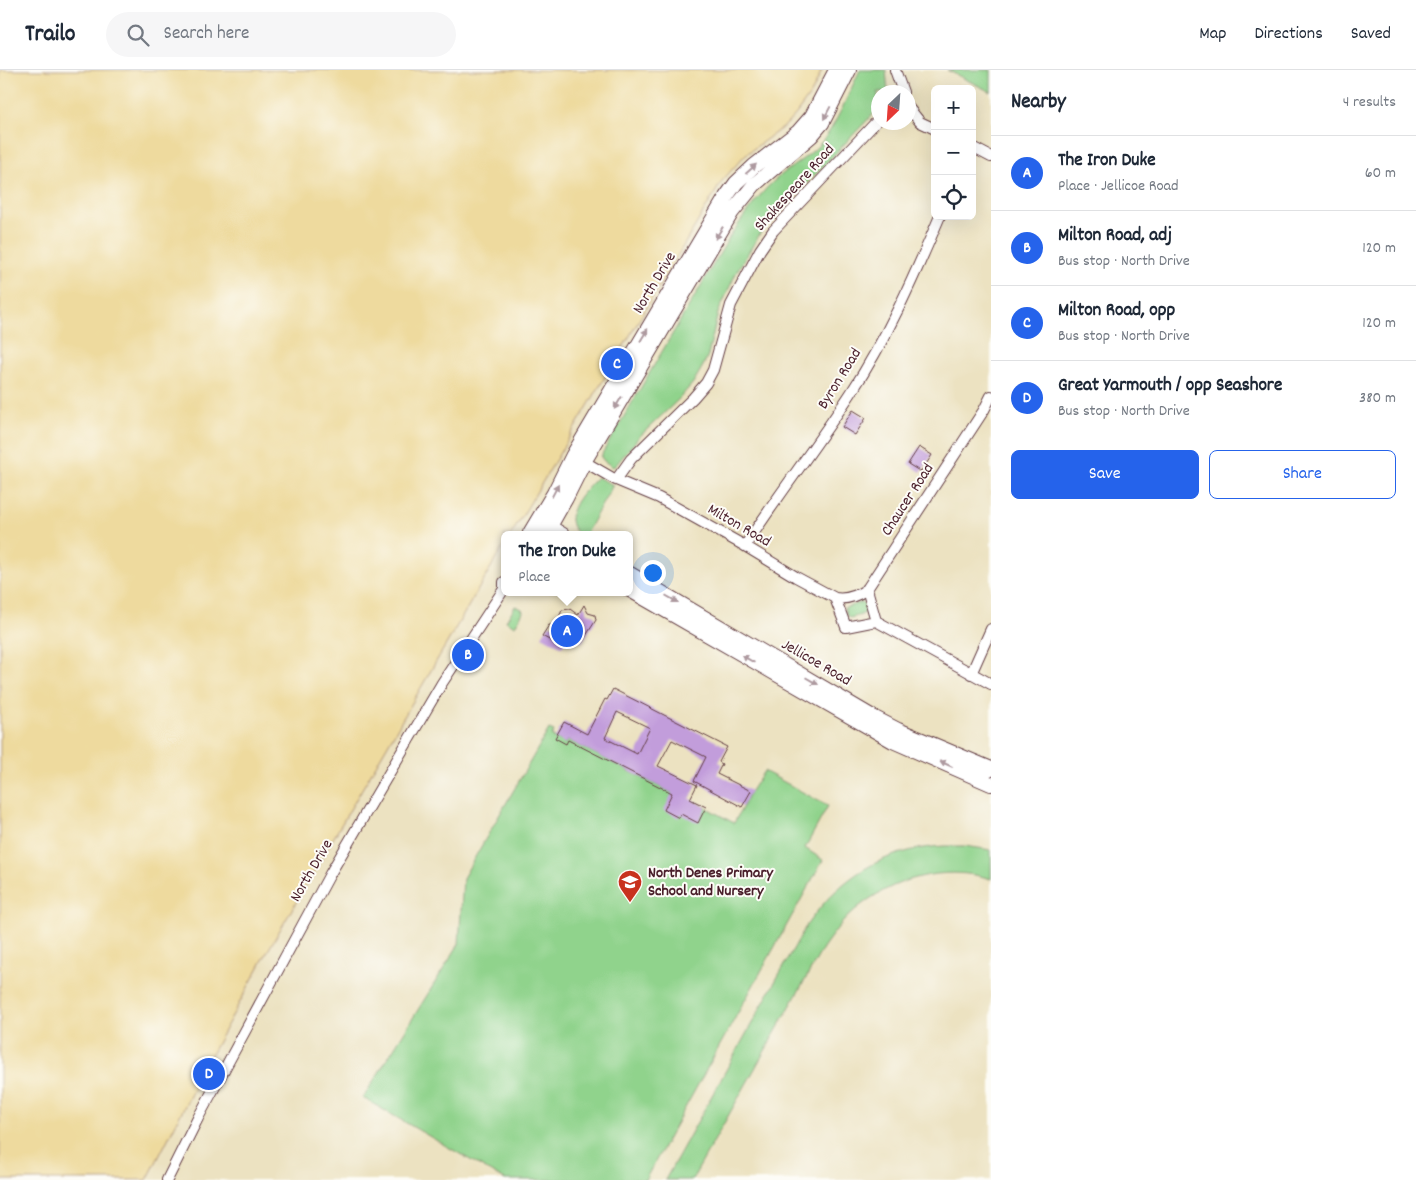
<!DOCTYPE html>
<meta charset="utf-8">
<style>
:root{--surface:#fff;--page:#f6f6f7;--text:#1f2937;--muted:#747a83;--line:#e0e1e3;--accent:#2563eb}
body{margin:0;font-family:Dekko,sans-serif;background:var(--page);color:var(--text)}
.controls{position:absolute;right:15px;top:15px;display:grid;overflow:hidden;border-radius:8px;box-shadow:0 5px 20px #0002}
.controls button{width:45px;height:45px;display:grid;place-items:center;padding:0;border:0;border-bottom:1px solid var(--line);background:var(--surface);color:var(--text);font:25px sans-serif}
.compass{position:absolute;left:871px;top:15px;width:45px;height:45px;border-radius:50%;background:var(--surface);box-shadow:0 5px 20px #0002;rotate:205deg}
.you{position:absolute;left:652px;top:502px;width:18px;height:18px;margin:-12px;border:4px solid #fff;border-radius:50%;background:#1a73e8;box-shadow:0 0 0 8px #1a73e833}
.badge{display:grid;place-items:center;width:32px;height:32px;border-radius:50%;background:var(--accent);color:#fff;font-size:16px;font-weight:700}
.pin{position:absolute;translate:-50% -50%;border:2px solid #fff;box-shadow:0 1px 5px #0006}
.popup{position:absolute;left:501px;top:461px;width:132px;height:65px;box-sizing:border-box;display:grid;place-content:center;border-radius:8px;background:var(--surface);filter:drop-shadow(0 1px 4px #0005);font-size:16px;white-space:nowrap;color:var(--muted)}
.popup b{font-size:19px;color:var(--text)}
.popup::after{content:'';position:absolute;left:50%;top:100%;margin-left:-10px;border:10px solid transparent;border-top-color:var(--surface)}
.list{margin:0;padding:0;list-style:none}
h2{display:flex;justify-content:space-between;align-items:center;height:65px;margin:0;padding:0 20px;font-size:21px}
h2 small{font-size:16px;font-weight:400;color:var(--muted)}
.list li{display:grid;grid-template-columns:32px 1fr auto;gap:15px;align-items:center;box-sizing:border-box;height:75px;padding:0 20px;border-top:1px solid var(--line)}
.list b{display:block;font-size:19px;white-space:nowrap}
.list p{margin:0;font-size:16px;white-space:nowrap;color:var(--muted)}
.list em{font-size:16px;font-style:normal;color:var(--muted)}
.actions{display:flex;gap:10px;padding:15px 20px}
.actions a{flex:1;padding:11px 0;border:1px solid var(--accent);border-radius:8px;text-align:center;font-size:18px;color:var(--accent)}
.actions .main{background:var(--accent);color:#fff}
.icon{flex:none;width:28px;height:28px;fill:none;stroke:currentColor;stroke-width:2;stroke-linecap:round;stroke-linejoin:round}
.map{position:relative;flex:none;width:991px;height:1110px;overflow:hidden}
header{display:flex;align-items:center;gap:30px;box-sizing:border-box;height:70px;padding:0 25px;background:var(--surface);border-bottom:1px solid var(--line)}
header strong{font-size:24px}
nav{display:flex;gap:28px;margin-inline-start:auto;font-size:18px}
.search{width:350px;height:45px;background:var(--page);display:flex;align-items:center;gap:12px;box-sizing:border-box;padding:0 18px;border-radius:28px;color:var(--muted);font-size:19px}
main{display:flex}
aside{flex:1;background:var(--surface)}
.map>svg:first-child{display:block}
.green{fill:#90d38c;stroke:#6d795c}
.sand{fill:#eeda9e;stroke:#9c7c64}
.building{fill:#c29ddb;fill-rule:evenodd}
.lines{fill:none;stroke-linecap:round;stroke-linejoin:round}
.street-casing{stroke:#623c42;stroke-width:12}
.secondary-casing{stroke:#623c42;stroke-width:16}
.street{stroke:#fff;stroke-width:10}
.secondary{stroke:#fff;stroke-width:14}
.oneway{fill:#ae9aa0}
.labels{text-anchor:middle;dominant-baseline:central;stroke-width:4;stroke-linejoin:round;paint-order:stroke}
.street-label{font-size:16px;fill:#4a1f2b;stroke:#fdfcf7}
.poi-label{font-size:16px;font-weight:bold;fill:#4a1f2b;stroke:#fdfcf7;text-anchor:start}
</style>
<header>
<strong>Trailo</strong>
<div class="search"><svg class="icon" aria-label="search" viewBox="0 0 24 24"><circle cx="10" cy="10" r="6"/><path d="M15 15l6 6"/></svg>Search here</div>
<nav><a>Map</a><a>Directions</a><a>Saved</a></nav>
</header>
<main>
<div class="map">
<svg width="991" height="1110" viewBox="0 0 991 1110">
<rect width="100%" height="100%" fill="#fdfcf7"/>
<filter id="ink" filterUnits="userSpaceOnUse"><feTurbulence type="fractalNoise" baseFrequency=".02" numOctaves="2"/><feDisplacementMap in="SourceGraphic" scale="10" xChannelSelector="R" yChannelSelector="G"/><feConvolveMatrix kernelMatrix="1 2 1 2 8 2 1 2 1" color-interpolation-filters="sRGB"/></filter>
<filter id="wash" filterUnits="userSpaceOnUse"><feTurbulence type="fractalNoise" baseFrequency=".0096" numOctaves="4" result="noise"/><feDisplacementMap in="SourceGraphic" scale="20" xChannelSelector="R" yChannelSelector="G"/><feGaussianBlur stdDeviation="1.12" result="paint"/><feColorMatrix in="noise" values="0 0 0 0 0 0 0 0 0 0 0 0 0 0 0 0 0 1.4 0 .05"/><feComposite in="paint" operator="in"/></filter>
<g filter="url(#wash)">
<rect width="100%" height="100%" fill="#ece2c1"/>
<!-- green -->
<path class="green" d="M860,0H886L888,22H878V39L763,159L737,201L718,243L708,285L703,296L693,313L679,329L638,368L616,395L613,397L604,391L601,387L603,382L730,166C744,147 757,126 775,110C790,97 807,88 820,74C835,58 850,20 860,0Z
M947,0H991V22Z
M597,407L613,415L585,465H579C558,446 583,422 597,407Z
M862,532L868,537L867,541L861,545L850,548L847,546L844,538Z
M515,536L522,539L523,542L515,556L506,551Z
M549,659L554,661L552,666L566,674L568,670L688,731L696,732L734,753L751,721L764,701L828,736L805,778L823,790L645,1110H505L363,1028L459,874L463,808Z
M944,776H965L991,780V809C944,794 891,809 855,840C842,851 832,865 823,878L692,1110H665L806,856C840,807 883,779 944,776Z"/>
<!-- sand -->
<path class="sand" d="M0,0H822L812,22L796,44L786,55L745,85L722,111L511,465H504V475L270,877L202,1001L191,1002L189,1006L195,1016L147,1110H0Z"/>
<g id="blocks">
<!-- building -->
<path class="building" d="M853,340L866,348L855,365L842,357Z
M919,377L932,385L921,402L908,394Z
M584,535L588,543L595,545L596,550L582,572L569,565L562,577L542,566L549,555H556L562,540L570,539L578,545Z
M613,619L727,677L719,692L722,694L717,704L751,721L742,737L694,711L706,687L672,670L658,696L697,715L690,729L706,737L698,753L681,744L679,748L664,740L672,723L568,670L566,674L555,668L564,652L587,664L605,629L607,630ZM617,642L650,658L637,684L605,668Z"/>
</g>
</g>
<g filter="url(#ink)">
<use href="#blocks" fill-opacity="0" stroke="#623c42" stroke-width="1"/>
<g class="lines">
<defs>
<path id="street" d="M895,0L903,22
M908,37L920,52L935,59
M972,77L991,87
M578,388L616,410L659,428L745,476L796,507L835,528L846,557L876,551
M616,410L631,389L693,328L706,313L713,300L731,235L760,180L773,161L878,50
M745,476C779,424 817,375 851,323C887,268 914,207 940,146
M867,519L876,551L991,614
M835,528C847,530 857,526 867,519L984,340L991,326
M971,604L991,559
M167,1110L198,1048L330,804L442,613L504,519V512"/>
<path id="secondary" d="M543,453L563,465
M534,465L530,463L554,423L573,385L726,127L736,113L754,96L798,62L812,46L836,0
M545,465L566,428L584,392L732,142L754,115L811,66L822,53L849,0
M630,504L871,646L898,660L991,699
M630,520L893,671L991,714"/>
</defs>
<!-- street casing -->
<use href="#street" class="street-casing"/>
<!-- secondary casing -->
<use href="#secondary" class="secondary-casing"/>
<!-- street -->
<use href="#street" class="street"/>
<!-- secondary -->
<use href="#secondary" class="secondary"/>
</g>
<!-- one-way arrows -->
<defs><path id="oneway-solid" d="M-6-.8H1V-3.2L6.5 0L1 3.2V.8H-6Z" transform="scale(1.25)"/></defs>
<g class="oneway">
<use href="#oneway-solid" transform="translate(827 43) rotate(118)"/>
<use href="#oneway-solid" transform="translate(751 99) rotate(-42)"/>
<use href="#oneway-solid" transform="translate(719 163) rotate(122)"/>
<use href="#oneway-solid" transform="translate(644 265) rotate(-59)"/>
<use href="#oneway-solid" transform="translate(618 333) rotate(121)"/>
<use href="#oneway-solid" transform="translate(555 421) rotate(-62)"/>
<use href="#oneway-solid" transform="translate(672 529) rotate(30)"/>
<use href="#oneway-solid" transform="translate(748 589) rotate(-150)"/>
<use href="#oneway-solid" transform="translate(812 611) rotate(30)"/>
<use href="#oneway-solid" transform="translate(946 694) rotate(-156)"/>
</g>
</g>
<!-- icons -->
<defs>
<symbol id="school-pin" viewBox="-11 -11 22 30"><path d="M0 17L-7.5 6A9.5 9.5 0 1 1 7.5 6Z" fill="#c8321e" stroke="#fdfcf7"/><path d="M0-5L7-2L0 1L-7-2ZM-4 1L0 2.5L4 1V4Q0 6-4 4Z" fill="#fff"/></symbol>
</defs>
<g fill-rule="evenodd">
<use href="#school-pin" x="616" y="798" width="28" height="38"/>
</g>
<g class="labels">
<!-- street labels -->
<g class="street-label">
<text transform="translate(795 118) rotate(-48)">Shakespeare Road</text>
<text transform="translate(655 213) rotate(-59)">North Drive</text>
<text transform="translate(840 309) rotate(-58)">Byron Road</text>
<text transform="translate(908 430) rotate(-57)">Chaucer Road</text>
<text transform="translate(739 456) rotate(30)">Milton Road</text>
<text transform="translate(816 593) rotate(30)">Jellicoe Road</text>
<text transform="translate(312 801) rotate(-60)">North Drive</text>
</g>
<!-- poi labels -->
<g class="poi-label">
<text x="648" y="803">North Denes Primary<tspan x="648" dy="18">School and Nursery</tspan></text>
</g>
</g>
</svg>
<div class="controls">
<button>+</button>
<button>−</button>
<button><svg class="icon" aria-label="locate" viewBox="0 0 24 24"><circle cx="12" cy="12" r="6"/><path d="M12 2v4M12 18v4M2 12h4M18 12h4"/></svg></button>
</div>
<svg class="compass" viewBox="-18 -18 36 36"><path d="M0-13l5 13h-10z" fill="#e53935"/><path d="M0 13l5-13h-10z" fill="#747a83"/></svg>
<div class="you"></div>
<div class="pin badge" style="left:567px;top:561px">A</div>
<div class="popup"><b>The Iron Duke</b>Place</div>
<div class="pin badge" style="left:468px;top:585px">B</div>
<div class="pin badge" style="left:617px;top:294px">C</div>
<div class="pin badge" style="left:209px;top:1004px">D</div>
</div>
<aside>
<h2>Nearby<small>4 results</small></h2>
<ul class="list">
<li><span class="badge">A</span><div><b>The Iron Duke</b><p>Place · Jellicoe Road</p></div><em>60 m</em></li>
<li><span class="badge">B</span><div><b>Milton Road, adj</b><p>Bus stop · North Drive</p></div><em>120 m</em></li>
<li><span class="badge">C</span><div><b>Milton Road, opp</b><p>Bus stop · North Drive</p></div><em>120 m</em></li>
<li><span class="badge">D</span><div><b>Great Yarmouth / opp Seashore</b><p>Bus stop · North Drive</p></div><em>380 m</em></li>
</ul>
<div class="actions"><a class="main">Save</a><a>Share</a></div>
</aside>
</main>
